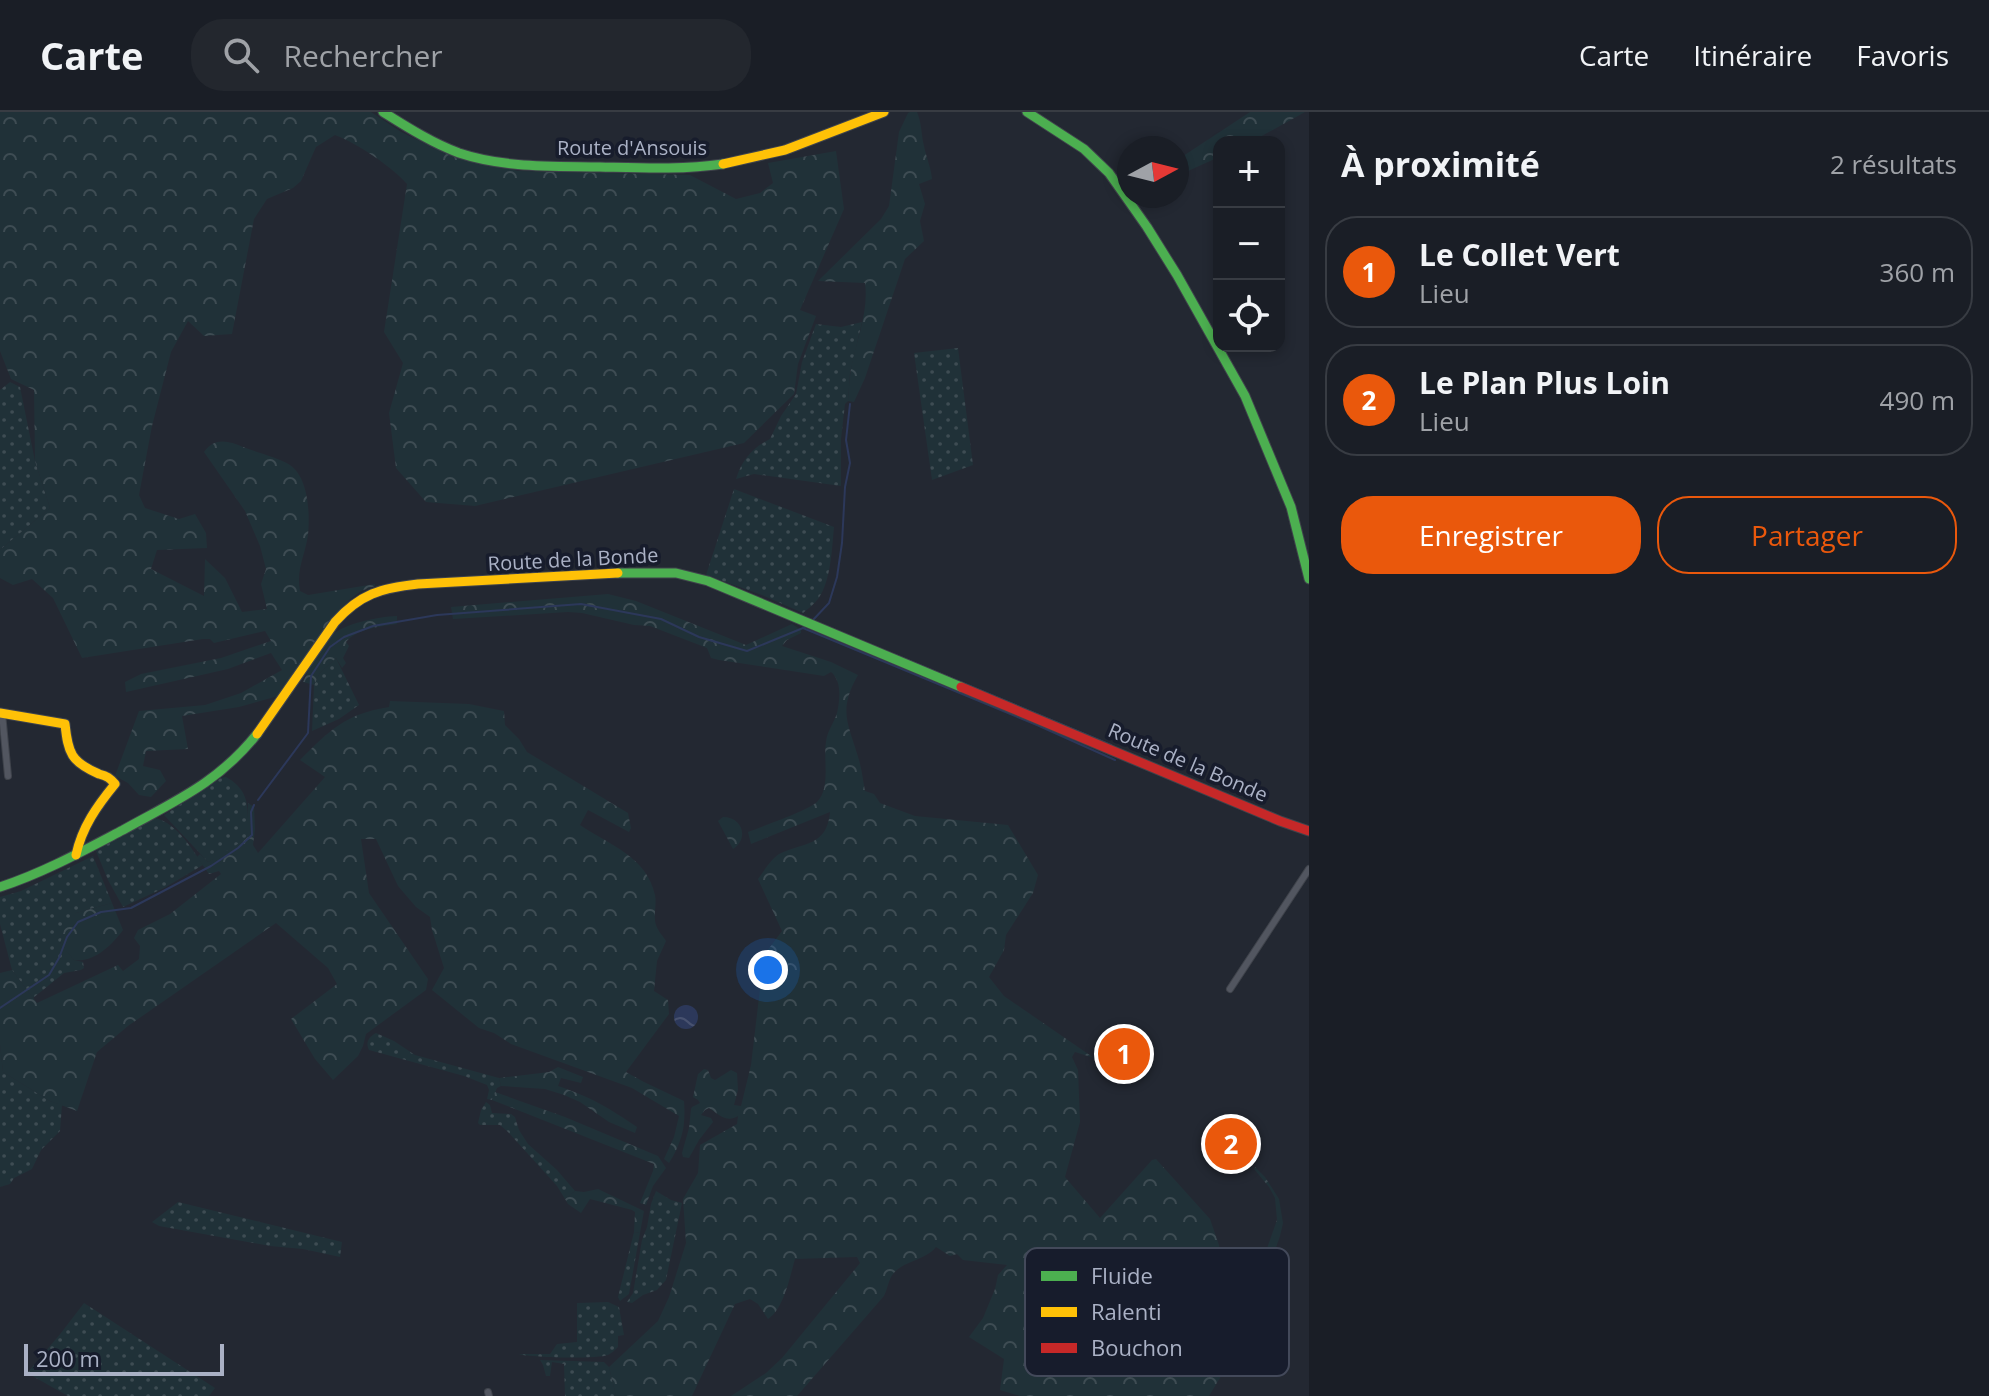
<!DOCTYPE html>
<html lang="fr">
<meta charset="utf-8">
<style>
:root{--surface:#1a1e26;--page:#23272e;--text:#f1f3f6;--muted:#9fa2a7;--line:#383c43;--accent:#ea580c}
body{margin:0;font-family:"Open Sans",sans-serif;background:var(--page);color:var(--text)}
.controls{position:absolute;right:24px;top:24px;display:grid;overflow:hidden;border-radius:16px;box-shadow:0 4px 12px #0003}
.controls button{width:72px;height:72px;display:grid;place-items:center;padding:0;border:0;border-bottom:2px solid var(--line);background:var(--surface);color:var(--text);font:40px sans-serif}
.compass{position:absolute;left:1117px;top:24px;width:72px;height:72px;border-radius:50%;background:var(--surface);box-shadow:0 4px 12px #0003;rotate:83deg}
.scale{position:absolute;left:24px;bottom:20px;width:200px;box-sizing:border-box;padding-left:8px;border:4px solid #aab1c5;border-top:0;font-size:22px;line-height:28px;white-space:nowrap;color:#aab1c5;-webkit-text-stroke:6px #171c2c;paint-order:stroke}
.you{position:absolute;left:768px;top:858px;width:28px;height:28px;margin:-20px;border:6px solid #fff;border-radius:50%;background:#1a73e8;box-shadow:0 0 0 12px #1a73e833}
.badge{display:grid;place-items:center;width:52px;height:52px;border-radius:50%;background:var(--accent);color:#fff;font-size:26px;font-weight:700}
.pin{position:absolute;translate:-50% -50%;border:4px solid #fff;box-shadow:0 2px 8px #0006}
.list{margin:0;padding:0;list-style:none}
h2{display:flex;justify-content:space-between;align-items:center;height:104px;margin:0;padding:0 32px;font-size:34px}
h2 small{font-size:26px;font-weight:400;color:var(--muted)}
.list li{display:grid;grid-template-columns:52px 1fr auto;gap:24px;align-items:center;box-sizing:border-box;height:112px;margin:0 16px 16px;padding:0 16px;border:2px solid var(--line);border-radius:32px}
.list b{display:block;font-size:30px;white-space:nowrap}
.list p{margin:0;font-size:26px;white-space:nowrap;color:var(--muted)}
.list em{font-size:26px;font-style:normal;color:var(--muted)}
.actions{display:flex;gap:16px;padding:24px 32px}
.actions a{flex:1;padding:18px 0;border:2px solid var(--accent);border-radius:32px;text-align:center;font-size:28px;color:var(--accent)}
.actions .main{background:var(--accent);color:#fff}
.icon{flex:none;width:44px;height:44px;fill:none;stroke:currentColor;stroke-width:2;stroke-linecap:round;stroke-linejoin:round}
.map{position:relative;flex:none;width:1309px;height:1284px;overflow:hidden}
header{display:flex;align-items:center;gap:48px;box-sizing:border-box;height:112px;padding:0 40px;background:var(--surface);border-bottom:2px solid var(--line)}
header strong{font-size:38px}
nav{display:flex;gap:44px;margin-inline-start:auto;font-size:28px}
.search{width:560px;height:72px;background:var(--page);display:flex;align-items:center;gap:20px;box-sizing:border-box;padding:0 28px;border-radius:32px;color:var(--muted);font-size:30px}
main{display:flex}
aside{flex:1;background:var(--surface)}
.map>svg:first-child{display:block}
.grass{fill:url(#grass-dots)}
.forest{fill:url(#forest-crowns)}
.water{fill:url(#water-waves)}
.lines{fill:none;stroke-linecap:round;stroke-linejoin:round}
.stream{stroke:#2c385a;stroke-width:2}
.street-casing{stroke:#3f434b;stroke-width:8}
.fast-casing{stroke:#3f434b;stroke-width:11}
.slow-casing{stroke:#3f434b;stroke-width:11}
.jam-casing{stroke:#3f434b;stroke-width:11}
.street{stroke:#525660;stroke-width:6}
.fast{stroke:#4caf50;stroke-width:9}
.slow{stroke:#ffc107;stroke-width:9}
.jam{stroke:#c62828;stroke-width:9}
.labels{text-anchor:middle;dominant-baseline:central;stroke-width:7;stroke-linejoin:round;paint-order:stroke}
.street-label{font-size:20px;fill:#aab1c5;stroke:#171c2c}
.key{fill:#171c2c;stroke:#43495a;stroke-width:2}
.key-label{font-size:22px;fill:#aab1c5}
</style>
<header>
<strong>Carte</strong>
<div class="search"><svg class="icon" aria-label="search" viewBox="0 0 24 24"><circle cx="10" cy="10" r="6"/><path d="M15 15l6 6"/></svg>Rechercher</div>
<nav><a>Carte</a><a>Itinéraire</a><a>Favoris</a></nav>
</header>
<main>
<div class="map">
<svg width="1309" height="1284" viewBox="0 0 1309 1284">
<defs>
<pattern id="grass-dots" width="8" height="8" patternUnits="userSpaceOnUse" patternTransform="scale(2)"><rect width="8" height="8" fill="#203138"/><path d="M2 2h.1M6 6h.1" fill="none" stroke="#3e4c53" stroke-width="1.8" stroke-linecap="round"/></pattern>
<pattern id="forest-crowns" width="20" height="18" patternUnits="userSpaceOnUse" patternTransform="scale(2)"><rect width="20" height="18" fill="#203138"/><path d="M2 6a3 3 0 1 1 6 0M12 15a3 3 0 1 1 6 0" fill="none" stroke="#3e4c53"/></pattern>
<pattern id="water-waves" width="16" height="10" patternUnits="userSpaceOnUse" patternTransform="scale(2)"><rect width="16" height="10" fill="#2c385a"/><path d="M0 5q4-4 8 0t8 0" fill="none" stroke="#485270"/></pattern>
</defs>
<rect width="100%" height="100%" fill="#232832"/>
<!-- grass -->
<path class="grass" d="M862,210L850,261L848,289L845,292L841,327V374L754,362L736,367C742,348 752,336 770,327L781,304L796,282L802,250L816,212L841,215Z
M958,236L973,353L932,368L914,241Z
M10,270L20,275L35,349L50,396L0,438V278Z
M734,377L834,415C832,436 831,470 818,487C814,492 808,497 803,501L762,483L706,463Z
M336,546L359,593L339,607L312,619L314,573L320,561Z
M226,665C244,675 248,687 248,707C248,713 250,721 246,726C239,737 219,744 208,750L164,703L221,666Z
M156,706C178,713 190,734 203,753L164,776L123,795L108,768L96,739L112,728Z
M93,744L112,791L76,801L60,831L74,848L83,850L84,856L81,858L64,861L33,886L12,858L0,812V785L21,779Z
M376,921L394,929L415,943L499,966L501,974L497,976L492,988L487,987L489,978L487,973L464,964L369,938C365,930 369,925 376,921Z
M0,932L3,960L50,989L62,993L60,1019L41,1038L32,1057L14,1066L10,1072L0,1075Z
M486,990L490,993L492,1001L511,1002L515,1005L519,1018L528,1032L557,1058L575,1079L565,1087L557,1074L508,1020L500,1013H480L478,1011L481,998Z
M656,1079L671,1088L682,1091L666,1168L657,1178L643,1183L632,1191L627,1190L633,1181L642,1128L647,1115L651,1092Z
M178,1090L342,1130L340,1145L303,1137L270,1134L159,1114L152,1110Z
M634,1120L640,1121L629,1182L620,1189L618,1185Z
M608,1190L619,1195L624,1223L618,1224V1235C615,1238 612,1241 608,1243C599,1247 530,1246 519,1242H550L557,1232L577,1230V1191Z
M84,1191L215,1276L209,1284H68L27,1261L61,1221Z
M540,1248L604,1250L609,1255L616,1284H565L564,1252L552,1250L550,1264H546L543,1253Z"/>
<!-- forest -->
<path class="forest" d="M0,0H371L401,20L454,45L518,59L690,63L736,87L760,81L773,71L768,51L836,39L844,97L800,198L816,204L798,252L794,282L744,331L475,394L426,390L396,356L389,301L403,251L384,220L407,72C392,55 357,31 335,23L316,35L301,69L293,76L267,87L254,107L232,222L204,224L188,209L171,240L152,314L139,383L145,396L179,407L195,402L206,421L207,436L157,438L151,457L204,484L205,447L225,466L242,500L267,497L261,472L266,457L260,434L245,399L204,340C215,325 228,329 243,335C258,341 277,345 290,353C309,366 310,403 308,423C305,444 296,457 300,479L308,483L375,472V474L361,479L349,488L312,534L278,584L239,595L182,604L188,637L146,639L143,654L160,658L166,669L151,685L139,683L128,671L115,664L139,599L205,593L241,581L282,558L271,541L228,557L126,580L125,570L141,562L221,546L271,529L265,519L214,531L210,527H203L82,546L53,486L32,467L13,473L0,466V438L50,396L35,349L34,278L11,267L0,239Z
M910,0H917C922,12 921,22 924,34C926,45 931,55 932,67L919,72L925,92L920,109L924,129L905,147L865,266L854,290L848,289C849,279 849,268 851,257C856,229 869,200 865,171L818,169L881,107L889,94L899,20L908,1Z
M1250,0H1305L1251,30H1219V45L1177,64V48Z
M608,482L636,489L746,533L792,512L801,518V521L787,528L782,534L831,550L858,563C837,600 849,612 859,648C862,658 863,669 865,679L874,682L880,691L915,704L1008,713L1038,763L1033,781L1006,823L1004,838L989,865L1004,884L1094,946L1075,940L1072,945L1078,958L1080,1010L1065,1065L1100,1106L1152,1048L1156,1047L1210,1107L1219,1133L1221,1149L1220,1165L1206,1213L1232,1226L1248,1190L1277,1108L1275,1086L1269,1075L1254,1057L1255,1055L1265,1065L1279,1087L1283,1111L1280,1124L1255,1195L1223,1261L1209,1284H1020L1000,1278L1004,1247L969,1225L983,1206L995,1177L998,1163L1007,1153L963,1148L957,1142L950,1144L936,1135C925,1149 900,1149 891,1165C888,1171 887,1178 884,1184L797,1284H731L766,1261L782,1246L860,1151L857,1145L795,1147C790,1164 784,1197 768,1207L758,1192L750,1187L735,1192L692,1284H616L609,1255L658,1209L669,1185L686,1131L683,1087L698,1061L700,1033L737,1012L738,1004C727,1011 719,1003 709,996L705,998L701,1003L711,1006L713,1010L699,1028L689,1046L683,1045L682,1041L689,1016L691,997L692,995L700,991L698,988L693,985L698,962L704,957L708,958L711,966L715,968L731,958L737,961L738,978L734,993L741,994L751,953L764,843L782,819L758,767C764,759 771,747 779,742C803,730 827,735 830,700L751,732L748,720C763,714 807,699 817,690C831,676 823,647 826,630C827,619 834,611 837,601C840,588 842,569 831,560L824,564L719,548L711,546L707,536L650,514L634,513L582,501L568,500L453,507L451,495Z
M397,504V512C379,515 358,516 346,530L349,534L343,546L346,551L342,556L336,546L320,561L314,573L303,570C310,555 318,538 330,525C343,511 378,505 397,504Z
M390,589L469,592L504,599L505,613L519,627L527,640L628,701L631,716L629,720L588,698L580,713C610,733 647,745 655,783C657,792 653,804 656,813C658,819 663,824 666,829L657,849L654,879L668,888L669,902L626,960L644,970L684,989C686,1014 682,1030 669,1051L664,1047L674,1025L679,1004L632,976L511,932L494,921L479,916L432,878L444,856L432,818L430,805L416,795L398,774L376,727H361L369,781L428,867L426,878L366,922L363,934L358,944L333,968L315,947L291,907L337,872L328,856L276,811L128,914L97,940L77,999L50,989L3,960L0,932V861L12,858L37,891L118,853L123,859L139,847L140,834L134,826L138,818L170,802L221,762L219,759L209,762L197,745L200,742L208,750L246,727L248,721V691L254,695L255,717L253,733L258,741L325,665L300,648C330,618 345,602 389,595Z
M723,705C743,705 749,727 733,737L718,709Z
M112,791L123,818C112,833 94,851 74,848L60,832L64,818L76,801Z
M558,955L583,965L581,971L561,966L558,974C591,985 609,996 637,1015L635,1021L609,1010L580,990L564,983L545,977L501,974L499,966L549,960Z
M495,980L565,1005L658,1044L666,1056L653,1074L646,1093L640,1091L653,1059L654,1052L492,988Z
M598,1077L644,1099L640,1121L634,1120L635,1100L632,1098L590,1087L581,1101L568,1092L565,1087L575,1079L584,1080Z"/>
<!-- water -->
<path class="water" d="M674 905a12 12 0 1 1 24 0a12 12 0 1 1-24 0Z"/>
<g class="lines">
<!-- stream -->
<path class="stream" d="M812,509L829,491L837,465L842,431L845,375L850,351L846,328L850,292
M803,516L1037,613L1115,648
M893,542L1111,633
M258,688L308,621L311,564L330,535L344,525L373,514L437,503L581,492L661,507L699,525L747,539L803,516L807,513
M0,896L49,863L59,846L67,825L78,810L101,800L131,796L211,754L238,736L252,723L251,700L254,693"/>
<defs>
<path id="street" d="M2,601L8,664
M1230,877L1309,757
M488,1280L489,1284"/>
<path id="fast" d="M383,0C407,15 432,31 459,41C504,56 553,54 600,55C641,56 682,58 723,52
M1027,0L1084,37L1109,61L1147,115L1177,163L1245,284L1291,395L1309,467
M618,461H676L708,469L961,575
M0,775C43,761 83,739 123,718C175,689 218,671 257,622"/>
<path id="slow" d="M723,52L785,38L884,0
M0,601L65,612C68,641 71,650 99,662C107,664 110,666 115,672C97,694 82,715 76,743
M257,622L335,510C360,482 381,476 418,472L618,461"/>
<path id="jam" d="M961,575L1280,709L1309,719"/>
</defs>
<!-- street casing -->
<use href="#street" class="street-casing"/>
<!-- fast casing -->
<use href="#fast" class="fast-casing"/>
<!-- slow casing -->
<use href="#slow" class="slow-casing"/>
<!-- jam casing -->
<use href="#jam" class="jam-casing"/>
<!-- street -->
<use href="#street" class="street"/>
<!-- fast -->
<use href="#fast" class="fast"/>
<!-- slow -->
<use href="#slow" class="slow"/>
<!-- jam -->
<use href="#jam" class="jam"/>
</g>
<g class="labels">
<!-- street labels -->
<g class="street-label">
<text x="632" y="35">Route d'Ansouis</text>
<text transform="translate(573 447) rotate(-3)">Route de la Bonde</text>
<text transform="translate(1188 650) rotate(23)">Route de la Bonde</text>
</g>
</g>
<!-- legend -->
<rect x="1025" y="1136" width="264" height="128" rx="12" class="key"/>
<rect x="1041" y="1159" width="36" height="10" fill="#4caf50"/>
<rect x="1041" y="1195" width="36" height="10" fill="#ffc107"/>
<rect x="1041" y="1231" width="36" height="10" fill="#c62828"/>
<g class="key-label">
<text x="1091" y="1172">Fluide</text>
<text x="1091" y="1208">Ralenti</text>
<text x="1091" y="1244">Bouchon</text>
</g>
</svg>
<div class="controls">
<button>+</button>
<button>−</button>
<button><svg class="icon" aria-label="locate" viewBox="0 0 24 24"><circle cx="12" cy="12" r="6"/><path d="M12 2v4M12 18v4M2 12h4M18 12h4"/></svg></button>
</div>
<svg class="compass" viewBox="-18 -18 36 36"><path d="M0-13l5 13h-10z" fill="#e53935"/><path d="M0 13l5-13h-10z" fill="#9fa2a7"/></svg>
<div class="scale">200 m</div>
<div class="you"></div>
<div class="pin badge" style="left:1124px;top:942px">1</div>
<div class="pin badge" style="left:1231px;top:1032px">2</div>
</div>
<aside>
<h2>À proximité<small>2 résultats</small></h2>
<ul class="list">
<li><span class="badge">1</span><div><b>Le Collet Vert</b><p>Lieu</p></div><em>360 m</em></li>
<li><span class="badge">2</span><div><b>Le Plan Plus Loin</b><p>Lieu</p></div><em>490 m</em></li>
</ul>
<div class="actions"><a class="main">Enregistrer</a><a>Partager</a></div>
</aside>
</main>
